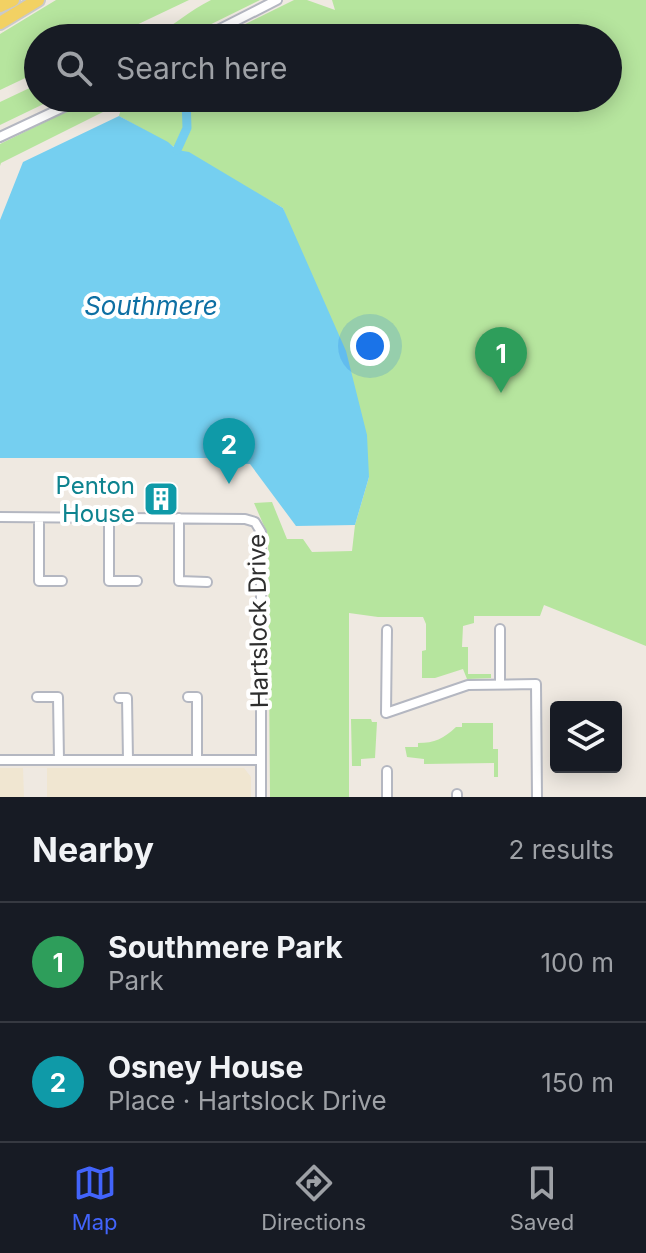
<!DOCTYPE html>
<meta charset="utf-8">
<style>
:root{--surface:#171b24;--page:#20242c;--text:#f1f3f6;--muted:#9ea1a6;--line:#363941;--accent:#4264fb}
body{margin:0;font-family:Inter,sans-serif;background:var(--page);color:var(--text)}
.controls{position:absolute;right:24px;bottom:24px;display:grid;overflow:hidden;border-radius:8px;box-shadow:0 4px 20px #0003}
.controls button{width:72px;height:72px;display:grid;place-items:center;padding:0;border:0;border-bottom:2px solid var(--line);background:var(--surface);color:var(--text);font:40px sans-serif}
.you{position:absolute;left:370px;top:346px;width:28px;height:28px;margin:-20px;border:6px solid #fff;border-radius:50%;background:#1a73e8;box-shadow:0 0 0 12px #1a73e833}
.badge{display:grid;place-items:center;width:52px;height:52px;border-radius:50%;background:var(--accent);color:#fff;font-size:26px;font-weight:700}
.pin{position:absolute;translate:-50% -66px;filter:drop-shadow(0 2px 4px #0008)}
.pin::after{content:'';position:absolute;top:42px;width:28px;height:24px;background:inherit;clip-path:polygon(0 0,100% 0,50% 100%)}
.list{margin:0;padding:0;list-style:none}
h2{display:flex;justify-content:space-between;align-items:center;height:104px;margin:0;padding:0 32px;font-size:34px}
h2 small{font-size:26px;font-weight:400;color:var(--muted)}
.list li{display:grid;grid-template-columns:52px 1fr auto;gap:24px;align-items:center;box-sizing:border-box;height:120px;padding:0 32px;border-top:2px solid var(--line)}
.list b{display:block;font-size:30px;white-space:nowrap}
.list p{margin:0;font-size:26px;white-space:nowrap;color:var(--muted)}
.list em{font-size:26px;font-style:normal;color:var(--muted)}
.icon{flex:none;width:44px;height:44px;fill:none;stroke:currentColor;stroke-width:2;stroke-linecap:round;stroke-linejoin:round}
.map{position:relative;flex:none;width:646px;height:797px;overflow:hidden}
.search{position:absolute;background:var(--surface);box-shadow:0 4px 20px #0003;left:24px;right:24px;top:24px;height:88px;display:flex;align-items:center;gap:20px;box-sizing:border-box;padding:0 28px;border-radius:44px;color:var(--muted);font-size:30px}
.sheet{height:344px;background:var(--surface)}
nav{display:flex;justify-content:space-around;align-items:center;box-sizing:border-box;height:112px;border-top:2px solid var(--line);background:var(--surface);font-size:22px;color:var(--muted)}
nav a{display:grid;justify-items:center;gap:4px}
nav .on{color:var(--accent)}
.map>svg:first-child{display:block}
.education{fill:#f0e6d1}
.green{fill:#b6e59e}
.water{fill:#75cff0}
.lines{fill:none;stroke-linecap:round;stroke-linejoin:round}
.canal{stroke:#75cff0;stroke-width:9}
.minor-casing{stroke:#b4b7c1;stroke-width:12}
.primary-casing{stroke:#c9c9c9;stroke-width:16}
.minor{stroke:#fff;stroke-width:8}
.primary{stroke:#f2d163;stroke-width:12}
.labels{text-anchor:middle;dominant-baseline:central;stroke-width:8;stroke-linejoin:round;paint-order:stroke}
.culture-label{font-size:24px;fill:#0d838f;stroke:#fff;text-anchor:end}
.street-label{font-size:24px;fill:#2e2e2e;stroke:#fff}
.water-label{font-size:26px;font-style:italic;fill:#0d6fa3;stroke:#fff}
</style>
<div class="map">
<svg width="646" height="797" viewBox="0 0 646 797">
<rect width="100%" height="100%" fill="#efe9e1"/>
<!-- education -->
<path class="education" d="M0,768H23L24,797H0Z
M47,768H244L251,777V797H47Z"/>
<!-- green -->
<path class="green" d="M56,0H189L109,38H38V72L0,90V34Z
M211,0H260L183,38H153C173,25 191,10 211,0Z
M294,0H307L335,10L332,0H646V646L544,605L540,616H474V623L463,626L462,647H468V674H491V678L467,679L463,669L435,678H422V651L426,650V624L423,617H378L349,613V797H270L268,535L254,503L272,502L287,539H303L312,552L352,551L355,525L369,477L283,208L119,116L124,98H608V38H217Z
M38,84V98H56L0,125V102Z
M94,98L109,109L1,163L0,166V144Z
M351,719H371L372,722H377L375,758L361,759V766H352Z
M462,723H493V749H498V777H494V763L424,764V759L407,757L405,747H418V743C435,743 443,739 456,727H462Z"/>
<!-- water -->
<path class="water" d="M119,116L168,142L177,150L189,152L283,208L346,351L367,435L369,477L355,525L296,526L250,464H226V458H0V220L23,162Z"/>
<g class="lines">
<!-- canal -->
<path class="canal" d="M177,150L187,128L186,98"/>
<defs>
<path id="minor" d="M202,38L277,0
M0,137L83,98
M0,517L245,519L255,522L261,532V797
M39,518V581H62
M109,518V581H137
M179,518V581L207,582
M387,630L386,713L468,685L536,684L537,797
M500,684V629
M37,697H58L59,760
M188,697H197V760
M119,698H127L128,760
M0,760H261
M457,794V797
M387,797V771"/>
<path id="primary" d="M0,6L13,0
M0,23L38,0"/>
</defs>
<!-- minor casing -->
<use href="#minor" class="minor-casing"/>
<!-- primary casing -->
<use href="#primary" class="primary-casing"/>
<!-- minor -->
<use href="#minor" class="minor"/>
<!-- primary -->
<use href="#primary" class="primary"/>
</g>
<!-- icons -->
<defs>
<symbol id="building-square" viewBox="-11 -11 22 22"><rect x="-9" y="-9" width="18" height="18" rx="4" fill="#0f9aa8" stroke="#fff"/><path d="M-4-6H4V6H1V3H-1V6H-4ZM-2.5-4.3h1.7v1.8h-1.7ZM.8-4.3h1.7v1.8H.8ZM-2.5-1h1.7V.8h-1.7ZM.8-1h1.7V.8H.8Z" fill="#fff"/></symbol>
</defs>
<g fill-rule="evenodd">
<use href="#building-square" x="141" y="479" width="40" height="40"/>
</g>
<g class="labels">
<!-- culture labels -->
<g class="culture-label">
<text x="135" y="485">Penton<tspan x="135" dy="28">House</tspan></text>
</g>
<!-- street labels -->
<g class="street-label">
<text transform="translate(258 621) rotate(-91)">Hartslock Drive</text>
</g>
<!-- water labels -->
<g class="water-label">
<text x="151" y="305">Southmere</text>
</g>
</g>
</svg>
<div class="controls">
<button><svg class="icon" aria-label="layers" viewBox="0 0 24 24"><path d="M12 4l9 5-9 5-9-5zM3 14l9 5 9-5"/></svg></button>
</div>
<div class="you"></div>
<div class="pin badge" style="left:501px;top:393px;background:#2e9e5b">1</div>
<div class="pin badge" style="left:229px;top:484px;background:#0f9aa8">2</div>
<div class="search"><svg class="icon" aria-label="search" viewBox="0 0 24 24"><circle cx="10" cy="10" r="6"/><path d="M15 15l6 6"/></svg>Search here</div>
</div>
<section class="sheet">
<h2>Nearby<small>2 results</small></h2>
<ul class="list">
<li><span class="badge" style="background:#2e9e5b">1</span><div><b>Southmere Park</b><p>Park</p></div><em>100 m</em></li>
<li><span class="badge" style="background:#0f9aa8">2</span><div><b>Osney House</b><p>Place · Hartslock Drive</p></div><em>150 m</em></li>
</ul>
</section>
<nav>
<a class="on"><svg class="icon" aria-label="map" viewBox="0 0 24 24"><path d="M3 6l6-2 6 2 6-2v14l-6 2-6-2-6 2zM9 4v14M15 6v14"/></svg>Map</a>
<a><svg class="icon" aria-label="directions" viewBox="0 0 24 24"><path d="M12 3l9 9-9 9-9-9zM9 14v-3h6M13 9l2 2-2 2"/></svg>Directions</a>
<a><svg class="icon" aria-label="saved" viewBox="0 0 24 24"><path d="M7 4h10v16l-5-4-5 4z"/></svg>Saved</a>
</nav>
